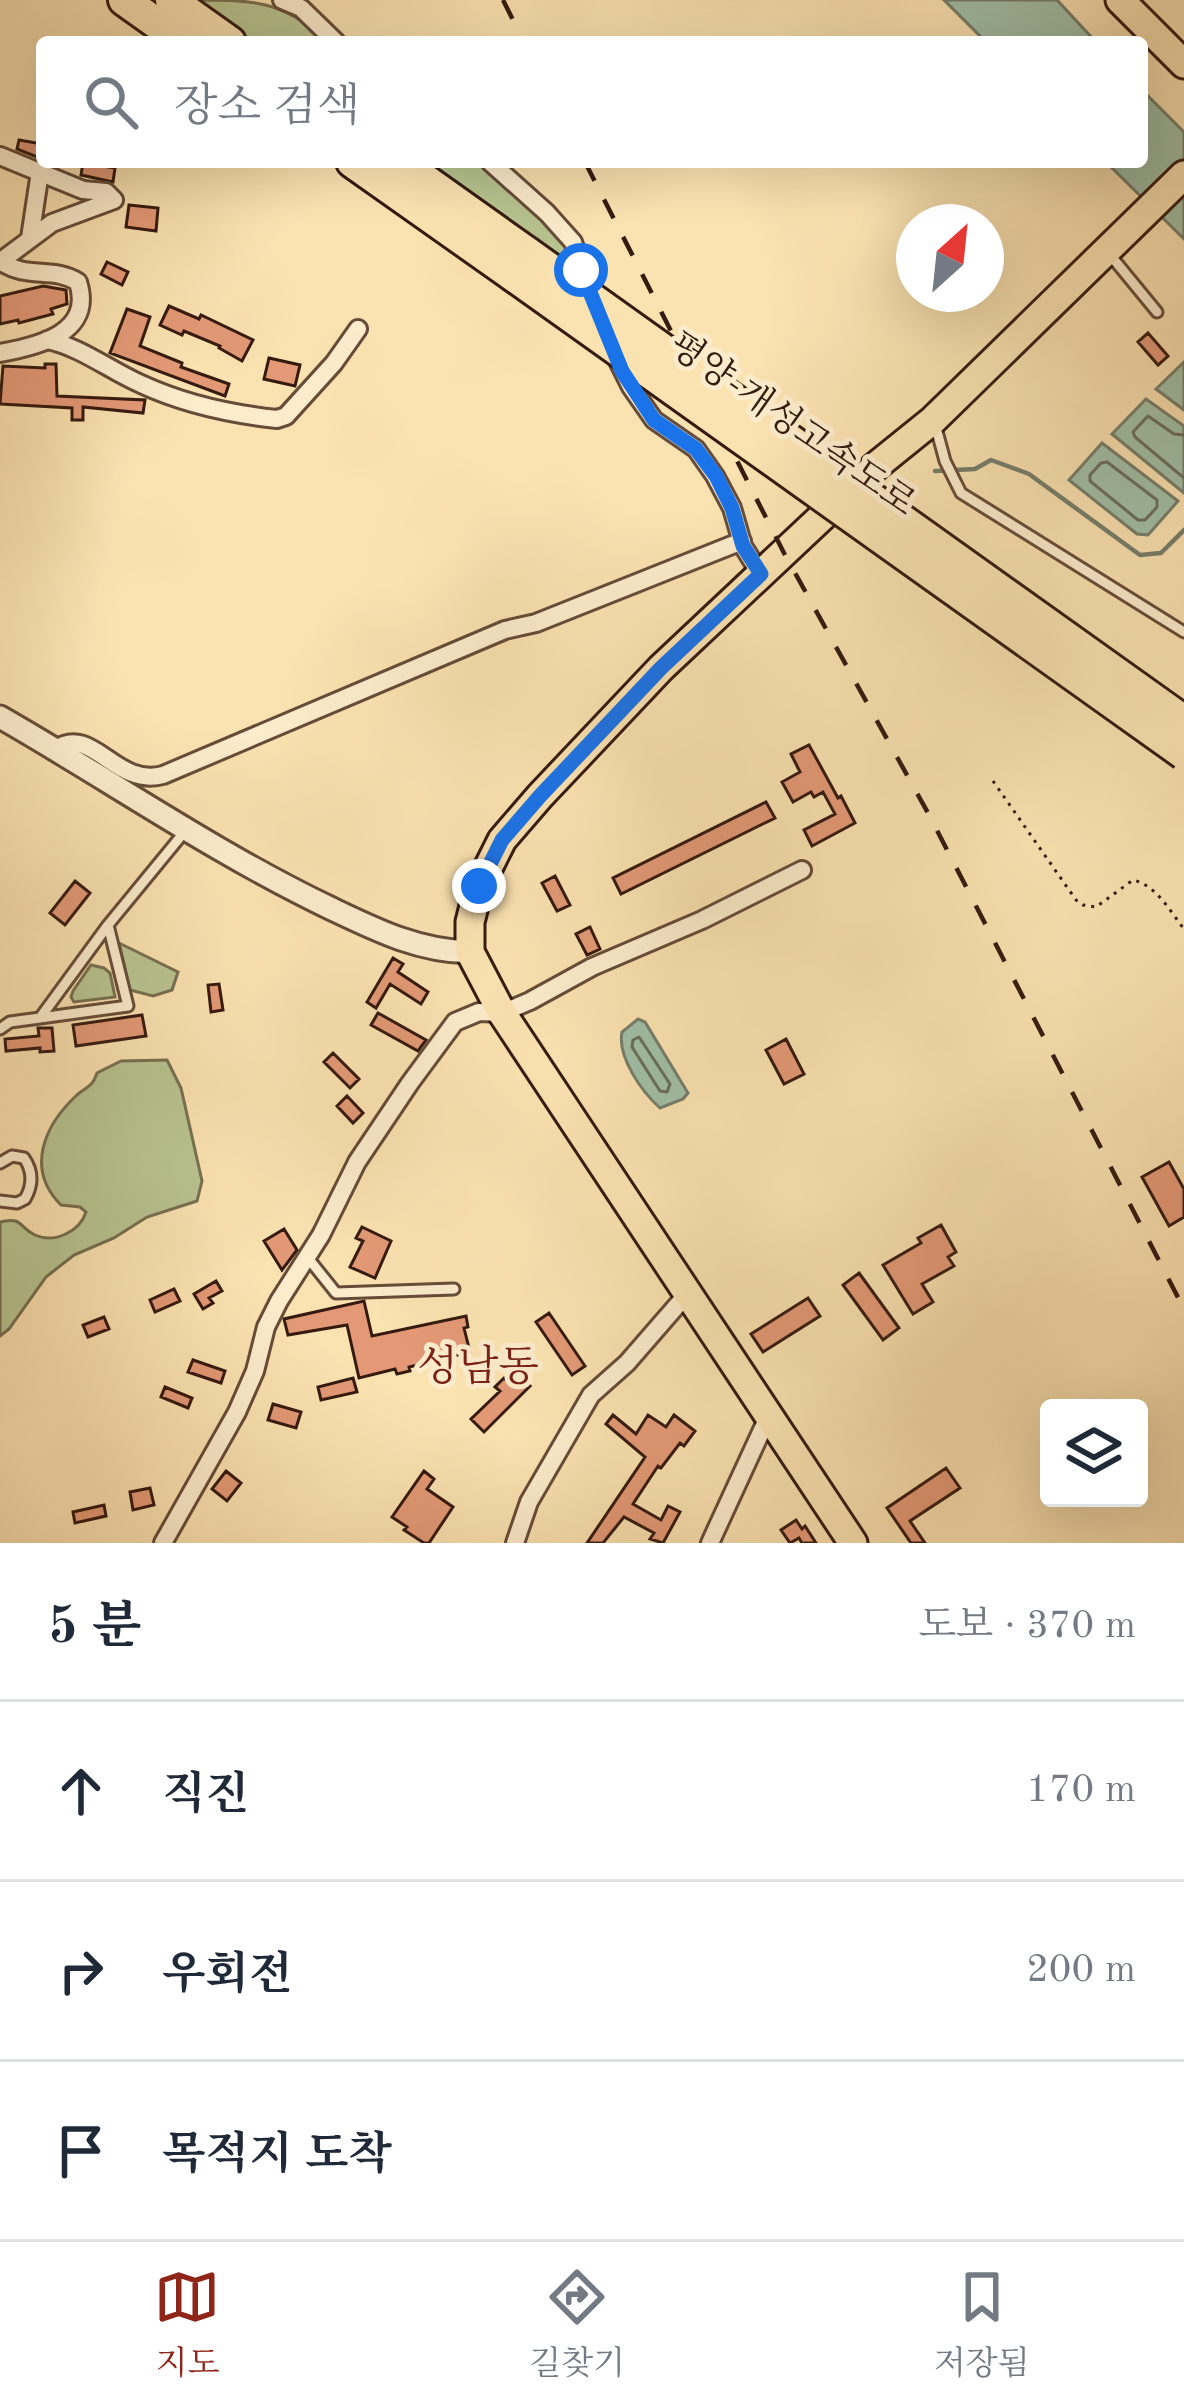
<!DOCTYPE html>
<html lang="ko">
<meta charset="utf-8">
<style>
:root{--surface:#fff;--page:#f6f6f7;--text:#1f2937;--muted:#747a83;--line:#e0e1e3;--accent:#8f2418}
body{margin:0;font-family:"Old Standard TT","Noto Serif KR",serif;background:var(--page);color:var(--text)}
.controls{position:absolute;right:36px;bottom:36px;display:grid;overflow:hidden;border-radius:12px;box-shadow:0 12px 48px #0002}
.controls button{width:108px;height:108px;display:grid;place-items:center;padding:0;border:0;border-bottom:3px solid var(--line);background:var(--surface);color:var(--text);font:60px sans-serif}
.compass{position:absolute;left:896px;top:204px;width:108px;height:108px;border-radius:50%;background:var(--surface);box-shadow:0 12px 48px #0002;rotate:27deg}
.stop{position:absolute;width:36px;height:36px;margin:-27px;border:9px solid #1a73e8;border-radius:50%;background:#fff}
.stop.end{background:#1a73e8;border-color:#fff;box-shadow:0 3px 12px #0008}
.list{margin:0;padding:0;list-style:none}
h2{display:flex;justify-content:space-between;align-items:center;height:156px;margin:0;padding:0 48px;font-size:51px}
h2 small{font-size:39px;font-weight:400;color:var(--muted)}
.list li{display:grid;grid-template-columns:78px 1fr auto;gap:36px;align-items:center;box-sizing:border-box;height:180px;padding:0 48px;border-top:3px solid var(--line)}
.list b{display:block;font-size:45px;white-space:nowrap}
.list em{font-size:39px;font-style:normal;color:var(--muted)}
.icon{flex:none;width:66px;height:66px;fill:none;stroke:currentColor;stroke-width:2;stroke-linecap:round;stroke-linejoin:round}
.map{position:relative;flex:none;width:1184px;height:1543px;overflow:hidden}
.search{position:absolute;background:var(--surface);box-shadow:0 12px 48px #0002;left:36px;right:36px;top:36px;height:132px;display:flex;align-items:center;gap:30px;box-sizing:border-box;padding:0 42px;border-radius:12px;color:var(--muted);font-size:45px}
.sheet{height:696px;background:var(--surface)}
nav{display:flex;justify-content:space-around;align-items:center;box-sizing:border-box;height:168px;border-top:3px solid var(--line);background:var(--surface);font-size:33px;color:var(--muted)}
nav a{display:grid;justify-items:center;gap:6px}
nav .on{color:var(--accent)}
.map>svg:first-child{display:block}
.green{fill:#b8c491;stroke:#766f50;stroke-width:3}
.water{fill:#a0bfa7;stroke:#757d6a;stroke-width:3}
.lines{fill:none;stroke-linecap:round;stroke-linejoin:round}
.shore{stroke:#6a6c5b;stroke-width:3}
.stream{stroke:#757d6a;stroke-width:4.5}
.building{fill:#e39976;stroke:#351a0f;stroke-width:3}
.service-casing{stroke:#664c38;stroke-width:15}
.minor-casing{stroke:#664c38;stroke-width:22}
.tertiary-casing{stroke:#664c38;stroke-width:27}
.primary-casing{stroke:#351a0f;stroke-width:33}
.motorway-casing{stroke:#351a0f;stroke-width:36}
.path{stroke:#351a0f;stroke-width:3;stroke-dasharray:3 6;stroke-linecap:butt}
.service{stroke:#fceccc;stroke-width:9}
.minor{stroke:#fceccc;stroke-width:16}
.tertiary{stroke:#fceccc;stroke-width:21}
.primary{stroke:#fbe2b1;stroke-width:27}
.motorway{stroke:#fbe2b1;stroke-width:30}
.rail{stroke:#351a0f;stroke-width:4.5;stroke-dasharray:21 21;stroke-linecap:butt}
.motorway-bridge-casing{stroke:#351a0f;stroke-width:36;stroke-linecap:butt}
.motorway-bridge{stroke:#fbe2b1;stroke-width:30}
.route{stroke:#1a73e8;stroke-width:15}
.labels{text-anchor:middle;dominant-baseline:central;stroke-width:10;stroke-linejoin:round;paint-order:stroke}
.street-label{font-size:36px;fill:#351a0f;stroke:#fceccc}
.quarter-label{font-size:42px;fill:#7a1f14;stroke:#fceccc}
</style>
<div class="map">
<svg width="1184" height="1543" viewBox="0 0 1184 1543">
<rect width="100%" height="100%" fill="#fbe2b1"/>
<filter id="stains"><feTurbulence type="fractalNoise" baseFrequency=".00167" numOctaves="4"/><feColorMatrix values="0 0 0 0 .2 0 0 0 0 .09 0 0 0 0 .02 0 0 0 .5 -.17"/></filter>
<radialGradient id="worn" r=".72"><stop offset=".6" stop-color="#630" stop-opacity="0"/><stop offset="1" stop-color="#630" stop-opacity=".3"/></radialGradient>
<!-- green -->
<path class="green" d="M192,0C256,0 281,0 329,42H253Z
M425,162H482L490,166L567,245L569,262Z
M119,943L178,972L172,990L153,996L130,990Z
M91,965L104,968L110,973L115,997L74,1002L71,997L73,991Z
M167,1060L181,1088L202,1181L197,1201L147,1217L114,1238L74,1255L46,1277L9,1329L0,1336V1222C23,1216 19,1228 35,1235C55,1244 80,1231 86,1212L80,1207L61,1205C25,1169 44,1125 78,1094C88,1086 93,1086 97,1073L121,1061Z"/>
<!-- water -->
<path class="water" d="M944,0H1057L1096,42H986Z
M1142,90L1184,132V239L1106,162H1142Z
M1184,362V410L1156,389Z
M1146,399L1184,426V493L1112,434Z
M1102,443L1178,501L1148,535L1137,534L1069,480Z
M638,1019L645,1022L688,1093L683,1099L660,1108C642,1092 617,1057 622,1032Z"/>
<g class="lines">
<!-- shore -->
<path class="shore" d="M1184,435L1174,434L1148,416L1133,432L1135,437L1184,478
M1107,462L1157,500V507L1145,520H1138L1090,481V475L1101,463Z
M639,1037L670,1084L667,1092L660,1091L632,1047L633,1040Z"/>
<!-- stream -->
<path class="stream" d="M935,471L975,469L991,460L1029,474L1140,555L1161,553L1184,530"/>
</g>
<!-- building -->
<path class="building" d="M19,140L42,144V159L17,149Z
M83,163L115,168L113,182L81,175Z
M129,205L158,208L156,231L126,227Z
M107,262L128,272L122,285L101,274Z
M43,286L66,290L67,304L51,309L53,314L19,323L18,320L0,324V296Z
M169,306L199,319L201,315L253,340L242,361L219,348L220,346L184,331L182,335L160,325Z
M127,309L150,317L140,346L182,363L181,367L229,384L225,396L110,353Z
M1148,333L1168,356L1158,365L1138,342Z
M269,358L300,365L295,386L264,379Z
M45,364H56L57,396L145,400L143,413L83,407V420H72V408L0,404L3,366L45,368Z
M809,745L838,798L841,796L855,823L812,846L804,830L835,814L823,792L814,797L811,792L793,802L782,782L800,772L791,754Z
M766,802L775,818L621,894L613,878Z
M555,876L570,905L557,911L542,883Z
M75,881L90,893L65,925L50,913Z
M590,927L600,949L587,955L576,934Z
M393,958L403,964L398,972L428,992L421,1004L390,984L376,1008L367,1002Z
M219,984L223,1010L211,1012L208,985Z
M378,1013L426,1040L418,1051L371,1025Z
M142,1015L146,1036L76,1046L73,1025Z
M38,1028H52L54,1051L40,1052V1048L6,1051L5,1039L39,1036Z
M786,1039L804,1074L784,1084L766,1050Z
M333,1053L359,1079L350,1088L324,1062Z
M347,1096L363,1113L353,1123L337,1106Z
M1169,1162L1184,1189V1217L1169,1226L1142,1177Z
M941,1225L956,1252L948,1257L954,1266L922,1284L933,1302L913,1314L883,1265L921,1243L918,1238Z
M362,1227L391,1241L375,1278L350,1267L363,1241L356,1238Z
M284,1229L297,1250L282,1270L264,1241Z
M859,1273L899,1328L883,1340L843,1285Z
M216,1281L222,1291L209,1298L213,1303L203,1309L194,1294Z
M174,1289L180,1301L155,1312L150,1300Z
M808,1298L820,1316L763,1352L751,1334Z
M364,1301L372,1336L466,1316L468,1327L464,1328L470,1352L409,1367L410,1371L397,1374L395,1369L359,1378L347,1325L288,1335L284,1319Z
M549,1313L585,1366L572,1375L536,1322Z
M104,1317L109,1329L88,1337L83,1325Z
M193,1360L225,1371L221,1383L188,1372Z
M518,1374L530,1386L484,1432L471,1419L500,1391L495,1387L504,1378L509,1383Z
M353,1378L357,1392L321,1400L318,1387Z
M165,1387L192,1398L188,1408L161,1397Z
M273,1404L301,1412L296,1428L268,1420Z
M613,1415L636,1434L648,1415L666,1427L674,1415L695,1431L684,1446L680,1443L661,1468L658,1466L633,1504L661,1520L668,1506L680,1512L663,1543L650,1539L654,1533L624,1517L603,1543H587L645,1457L606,1424Z
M946,1468L960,1488L910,1521L925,1543H911L887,1508Z
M226,1471L241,1483L227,1501L212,1489Z
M424,1471L434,1479L427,1489L453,1507L429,1543H424L404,1530L407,1527L392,1517Z
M150,1488L154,1505L133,1510L130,1492Z
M104,1505L106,1516L75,1523L73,1512Z
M796,1520L802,1529L805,1526L816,1543H802L799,1538L790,1543L781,1530Z"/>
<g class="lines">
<defs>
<path id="service" d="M1111,256L1157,312
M935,424L945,461L961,493L1184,632
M40,1018L128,1006L108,925
M0,1029L10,1022L40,1018L108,925L186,830
M0,1163L12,1156L24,1158C33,1171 33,1185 25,1199L17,1203L0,1201
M308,1258L336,1293L454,1289"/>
<path id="minor" d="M282,0L301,8L336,42
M0,156L83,190L106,192L114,200
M490,162L547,213L573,242L590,292
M30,238L40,172
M0,261C26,280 53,266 78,282C94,333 39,346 0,353
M1,261L52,223L114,200
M47,340C81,347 109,370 141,384C184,404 230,414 277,419L286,416L334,363L358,329
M615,355L631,387L654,420L696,449L715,476L732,508L743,546L761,575
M56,749C92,724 116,788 163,775L505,630L536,623L742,541
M163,1543L237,1412L255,1371L266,1327L279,1301L321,1235L357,1162L410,1083L455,1022L479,1012L502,1013L530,1001L592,967L702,920L802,870
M515,1543L529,1502L591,1395L627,1363L687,1294
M710,1543L768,1417"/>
<path id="tertiary" d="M0,717C110,780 215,853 330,908C376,930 418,951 470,952"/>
<path id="primary" d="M1120,0L1184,64
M853,1543L502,1013L470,952V922L479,886L502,840L540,796L661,668L876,466L933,420L1184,175"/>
<path id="motorway" d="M124,0L183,42
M171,0L230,42
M352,162L512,275
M400,162L528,253"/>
</defs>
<!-- service casing -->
<use href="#service" class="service-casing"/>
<!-- minor casing -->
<use href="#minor" class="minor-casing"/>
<!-- tertiary casing -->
<use href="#tertiary" class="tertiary-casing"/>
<!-- primary casing -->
<use href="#primary" class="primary-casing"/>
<!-- motorway casing -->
<use href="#motorway" class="motorway-casing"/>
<!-- path -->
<path class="path" d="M993,781L1076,900L1083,905L1096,907L1133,880C1156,885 1170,911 1184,929"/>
<!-- service -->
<use href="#service" class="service"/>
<!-- minor -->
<use href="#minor" class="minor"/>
<!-- tertiary -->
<use href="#tertiary" class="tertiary"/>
<!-- primary -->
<use href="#primary" class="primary"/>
<!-- motorway -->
<use href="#motorway" class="motorway"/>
<!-- rail -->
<path class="rail" d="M503,0L524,42
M585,162L784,553L928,813L1184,1309"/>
<defs>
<path id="motorway-bridge" d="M528,253L1184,721
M512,275L1184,754"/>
</defs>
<!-- motorway-bridge casing -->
<use href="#motorway-bridge" class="motorway-bridge-casing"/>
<!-- motorway-bridge -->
<use href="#motorway-bridge" class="motorway-bridge"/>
</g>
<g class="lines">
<!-- route -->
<path class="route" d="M479,886L502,840L540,796L661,668L761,574L743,546L732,508L716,476L696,449L654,420L622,371L581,270"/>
</g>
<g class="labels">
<!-- street labels -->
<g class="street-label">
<text transform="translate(791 426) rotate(35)">평양-개성고속도로</text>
</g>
<!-- quarter labels -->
<g class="quarter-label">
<text x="478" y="1369">성남동</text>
</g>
</g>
<rect width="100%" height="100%" filter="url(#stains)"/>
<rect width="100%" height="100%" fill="url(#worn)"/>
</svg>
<div class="controls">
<button><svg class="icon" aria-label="layers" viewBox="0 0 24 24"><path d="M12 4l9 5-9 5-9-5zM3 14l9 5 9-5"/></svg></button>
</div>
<svg class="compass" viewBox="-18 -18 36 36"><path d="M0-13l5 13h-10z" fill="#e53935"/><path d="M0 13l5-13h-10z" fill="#747a83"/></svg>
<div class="stop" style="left:581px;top:270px"></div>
<div class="stop end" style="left:479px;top:886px"></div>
<div class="search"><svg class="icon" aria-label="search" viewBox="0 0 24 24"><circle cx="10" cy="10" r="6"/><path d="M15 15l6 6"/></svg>장소 검색</div>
</div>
<section class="sheet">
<h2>5 분<small>도보 · 370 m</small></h2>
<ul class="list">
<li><svg class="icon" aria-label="ahead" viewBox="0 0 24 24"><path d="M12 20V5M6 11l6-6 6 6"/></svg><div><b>직진</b></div><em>170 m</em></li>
<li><svg class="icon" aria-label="right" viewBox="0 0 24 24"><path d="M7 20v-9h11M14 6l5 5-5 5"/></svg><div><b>우회전</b></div><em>200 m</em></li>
<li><svg class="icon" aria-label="arrive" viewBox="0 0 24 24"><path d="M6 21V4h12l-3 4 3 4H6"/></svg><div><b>목적지 도착</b></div></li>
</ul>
</section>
<nav>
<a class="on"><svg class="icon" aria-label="map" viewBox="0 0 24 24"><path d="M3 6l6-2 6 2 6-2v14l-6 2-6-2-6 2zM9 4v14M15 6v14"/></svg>지도</a>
<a><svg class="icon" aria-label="directions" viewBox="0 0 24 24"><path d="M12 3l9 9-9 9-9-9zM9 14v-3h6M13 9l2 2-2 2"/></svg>길찾기</a>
<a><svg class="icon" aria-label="saved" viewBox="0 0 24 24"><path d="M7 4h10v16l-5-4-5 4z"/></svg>저장됨</a>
</nav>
